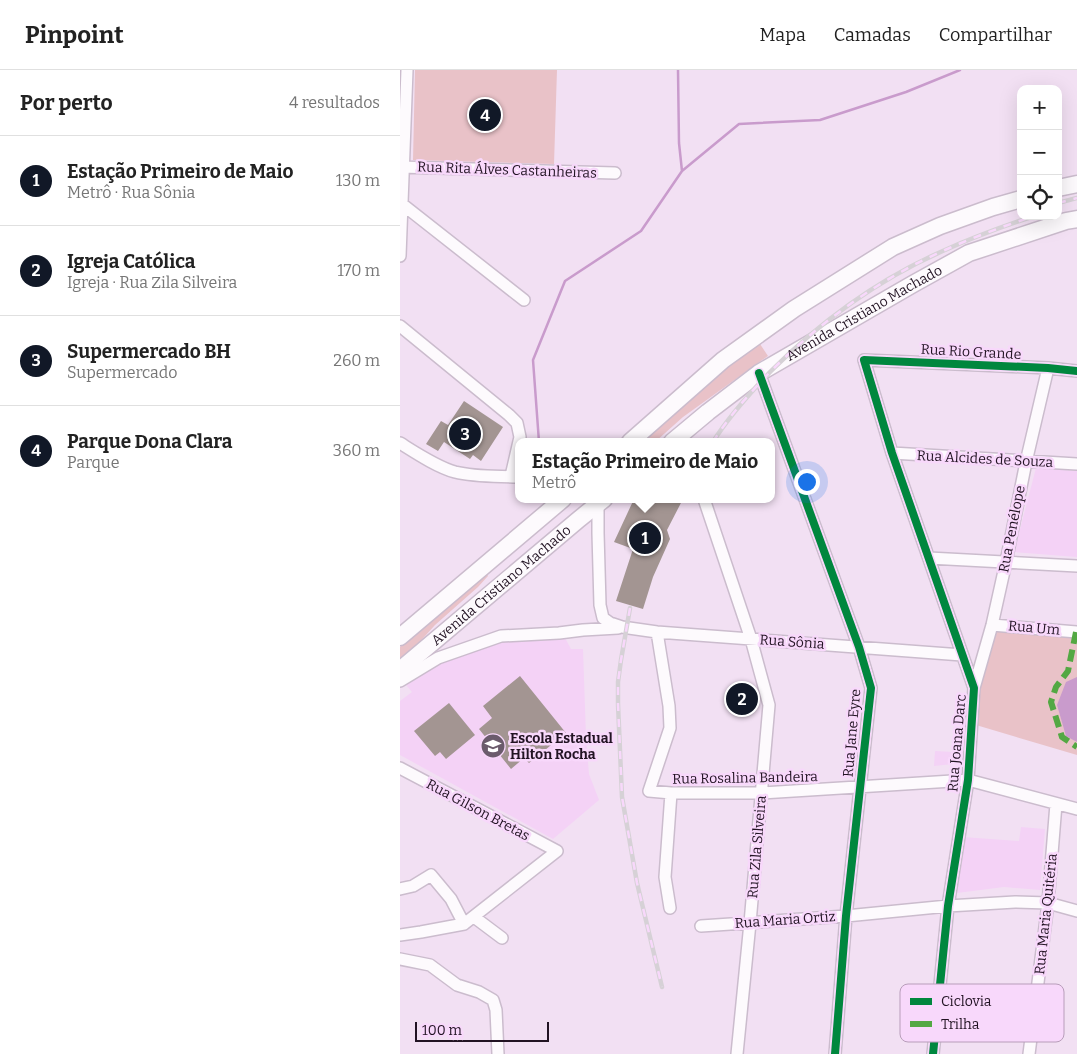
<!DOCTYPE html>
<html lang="pt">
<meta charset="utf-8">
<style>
:root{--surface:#fff;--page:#f2f2f2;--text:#222;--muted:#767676;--line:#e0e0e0;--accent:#111827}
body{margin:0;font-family:Bitter,serif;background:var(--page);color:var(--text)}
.controls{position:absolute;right:15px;top:15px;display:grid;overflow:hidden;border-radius:10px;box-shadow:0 5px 20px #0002}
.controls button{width:45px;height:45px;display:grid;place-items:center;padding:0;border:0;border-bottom:1px solid var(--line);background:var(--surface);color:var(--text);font:25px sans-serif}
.scale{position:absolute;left:15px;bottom:12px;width:134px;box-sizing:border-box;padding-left:5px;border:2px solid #221323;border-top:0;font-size:14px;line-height:18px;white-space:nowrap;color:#221323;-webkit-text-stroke:4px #f8d8fb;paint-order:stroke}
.you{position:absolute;left:406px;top:411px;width:18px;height:18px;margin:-12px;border:4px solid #fff;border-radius:50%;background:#1a73e8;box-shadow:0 0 0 8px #1a73e833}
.badge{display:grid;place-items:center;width:32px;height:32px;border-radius:50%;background:var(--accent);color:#fff;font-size:16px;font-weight:700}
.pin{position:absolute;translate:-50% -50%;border:2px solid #fff;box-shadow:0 1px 5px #0006}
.popup{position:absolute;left:115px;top:368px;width:260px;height:65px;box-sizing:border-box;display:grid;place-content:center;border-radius:10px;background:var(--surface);filter:drop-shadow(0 1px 4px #0005);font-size:16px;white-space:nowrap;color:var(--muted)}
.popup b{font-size:19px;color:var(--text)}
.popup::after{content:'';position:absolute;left:50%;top:100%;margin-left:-10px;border:10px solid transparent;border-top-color:var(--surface)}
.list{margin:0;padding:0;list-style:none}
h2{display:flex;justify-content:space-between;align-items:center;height:65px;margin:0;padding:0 20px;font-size:21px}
h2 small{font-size:16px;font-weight:400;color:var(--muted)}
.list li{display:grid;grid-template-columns:32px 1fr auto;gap:15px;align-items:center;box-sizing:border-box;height:90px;padding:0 20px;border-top:1px solid var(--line)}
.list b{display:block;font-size:19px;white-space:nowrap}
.list p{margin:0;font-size:16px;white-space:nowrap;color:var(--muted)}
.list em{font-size:16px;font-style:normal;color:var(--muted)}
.icon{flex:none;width:28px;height:28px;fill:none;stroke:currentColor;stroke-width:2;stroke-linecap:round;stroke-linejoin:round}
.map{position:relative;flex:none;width:677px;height:984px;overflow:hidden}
header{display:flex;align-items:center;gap:30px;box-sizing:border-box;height:70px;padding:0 25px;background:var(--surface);border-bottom:1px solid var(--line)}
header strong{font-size:24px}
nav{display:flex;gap:28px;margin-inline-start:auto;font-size:18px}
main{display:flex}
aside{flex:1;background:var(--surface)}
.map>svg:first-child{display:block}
.built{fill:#f4d2f6}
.green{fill:#e9c2c8}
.water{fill:#c99bcc}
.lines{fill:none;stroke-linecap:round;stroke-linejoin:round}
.stream{stroke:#c99bcc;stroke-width:2.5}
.building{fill:#a39592}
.minor-casing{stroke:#cbbccd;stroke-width:14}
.highway-casing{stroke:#cbbccd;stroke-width:19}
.minor{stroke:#fdfafd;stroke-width:11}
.highway{stroke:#fdfafd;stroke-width:16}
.rail-casing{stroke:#d6d1d6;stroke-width:4.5}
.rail{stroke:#f8d8fb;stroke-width:2.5;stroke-dasharray:8;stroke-linecap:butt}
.quiet{stroke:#53a843;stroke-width:6;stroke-dasharray:12 6;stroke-linecap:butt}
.cycleway-casing{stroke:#f8d8fb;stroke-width:11}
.cycleway{stroke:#00873e;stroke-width:8}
.labels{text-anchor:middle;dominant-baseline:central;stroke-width:5;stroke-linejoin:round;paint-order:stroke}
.street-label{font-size:14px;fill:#221323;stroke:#f8d8fb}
.poi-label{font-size:14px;font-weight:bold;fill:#221323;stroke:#f8d8fb;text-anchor:start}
.key{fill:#f8d8fb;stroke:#b89dba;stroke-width:1}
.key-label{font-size:14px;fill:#221323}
</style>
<header>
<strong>Pinpoint</strong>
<nav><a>Mapa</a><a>Camadas</a><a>Compartilhar</a></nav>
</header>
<main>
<aside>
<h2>Por perto<small>4 resultados</small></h2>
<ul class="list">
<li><span class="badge">1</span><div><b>Estação Primeiro de Maio</b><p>Metrô · Rua Sônia</p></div><em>130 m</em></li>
<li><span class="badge">2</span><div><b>Igreja Católica</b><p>Igreja · Rua Zila Silveira</p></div><em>170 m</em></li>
<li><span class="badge">3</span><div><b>Supermercado BH</b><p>Supermercado</p></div><em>260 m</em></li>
<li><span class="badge">4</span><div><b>Parque Dona Clara</b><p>Parque</p></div><em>360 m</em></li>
</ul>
</aside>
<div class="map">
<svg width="677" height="984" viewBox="0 0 677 984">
<rect width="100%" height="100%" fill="#f2e0f3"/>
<!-- built -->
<path class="built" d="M636,398L677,401V487L614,482Z
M164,566L171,579H183L186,667L189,704L199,730L153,769L0,685V631L12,622L6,615L40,590L102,572Z
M535,681L554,682L553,694L534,696Z
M621,757L645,759L640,820L604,817L557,823L563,767L619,771Z"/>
<!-- green -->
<path class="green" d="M15,0H157L154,94L13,90Z
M360,274L368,286L283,347L255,372H240L324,299Z
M87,504L88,506L78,517L35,555L17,575L0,589V577Z
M596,557L677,563V685L576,655L580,617Z"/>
<!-- water -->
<path class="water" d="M677,607V672L666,666L657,635L666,612Z"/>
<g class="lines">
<!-- stream -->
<path class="stream" d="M278,0L279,73L282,101
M139,372L133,290L165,211L241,161L282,101L339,54L420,50L506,22L560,0"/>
</g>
<!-- building -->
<path class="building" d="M64,331L103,357L81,391L73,385L70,389L44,372L38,381L26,374L41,351L48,355Z
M234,429H283L267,460L270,469L253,507L243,539L216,531L233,479L214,472Z
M120,606L166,663L129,693L124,688L111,699L79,659L92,648L83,636Z
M353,621L355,636L330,637V623Z
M49,633L75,665L46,689L40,682L35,686L14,661Z"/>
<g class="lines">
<defs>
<path id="minor" d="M0,97L215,103
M2,134L124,230
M0,186L7,0
M0,256L109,345L117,353L120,367L111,406
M359,303L459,577L471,618L446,846L435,984
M0,373C16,383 37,397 55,402C75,407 96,406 117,407
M492,383L677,394
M304,429L351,569L369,635L350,853L337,984
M198,434V463L200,535L203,548L210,553L222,557L257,562L562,585
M529,488L677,496
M592,555L677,562
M257,562L269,636L270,658L249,721L271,723H361L568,710L677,739
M0,611L38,588L101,566L159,563L183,560L218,558
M574,618L592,555L606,492L626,392L648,298
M0,698L157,781L64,854L21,862L0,865
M0,819L13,816L31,805L51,829L64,854
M270,838L265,807L271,723
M74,847L102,868
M301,856L446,846L548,836L615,832L648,833L677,841
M0,889L30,895L57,915L79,922L93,930L96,940L98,984
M533,984L548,836L568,710L574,618L492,383L464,290L648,298L677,301
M629,984L648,833L656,734"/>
<g id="highway">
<path d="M658,118L677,114"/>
<path d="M230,372L323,290L394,239L493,177L540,156L593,137L621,129"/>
<path id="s1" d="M272,372L308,342L359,303L513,214L569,183L666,151L677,149"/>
<path d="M0,567L163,429"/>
<path id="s2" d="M0,600L178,450L204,429"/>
</g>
</defs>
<!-- minor casing -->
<use href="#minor" class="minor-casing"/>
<!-- highway casing -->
<use href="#highway" class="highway-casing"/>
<!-- minor -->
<use href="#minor" class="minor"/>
<!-- highway -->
<use href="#highway" class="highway"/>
<defs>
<path id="rail" d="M658,133L677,128
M313,372C329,346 350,323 371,301C421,251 481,208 545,180C574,167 604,156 634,146
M230,538L221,590L218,612V634L222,727L237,813L262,917"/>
</defs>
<!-- rail casing -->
<use href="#rail" class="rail-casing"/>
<!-- rail -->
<use href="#rail" class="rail"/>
<!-- quiet -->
<path class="quiet" d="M676,562L668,601L656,617L651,632L662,667L677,677"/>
<defs>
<path id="cycleway" d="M359,303L459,577L471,618L446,846L435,984
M533,984L548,836L568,710L574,618L492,383L464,290L648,298L677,301"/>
</defs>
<!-- cycleway casing -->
<use href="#cycleway" class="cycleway-casing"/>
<!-- cycleway -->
<use href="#cycleway" class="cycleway"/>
</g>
<!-- icons -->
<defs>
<symbol id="school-disc" viewBox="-11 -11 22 22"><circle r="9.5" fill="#6b5b6c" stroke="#f8d8fb"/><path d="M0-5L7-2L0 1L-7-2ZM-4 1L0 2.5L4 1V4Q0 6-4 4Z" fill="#fff"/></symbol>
</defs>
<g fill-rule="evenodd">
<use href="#school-disc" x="79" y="662" width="28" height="28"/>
</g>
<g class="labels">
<!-- street labels -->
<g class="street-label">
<text transform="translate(107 100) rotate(2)">Rua Rita Álves Castanheiras</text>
<text stroke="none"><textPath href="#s1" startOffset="232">Avenida Cristiano Machado</textPath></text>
<text transform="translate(571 282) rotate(3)">Rua Rio Grande</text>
<text transform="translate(585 389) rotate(3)">Rua Alcides de Souza</text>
<text transform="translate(612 459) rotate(-79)">Rua Penélope</text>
<text stroke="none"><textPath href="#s2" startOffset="132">Avenida Cristiano Machado</textPath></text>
<text transform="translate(634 558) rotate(5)">Rua Um</text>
<text transform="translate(392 572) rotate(4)">Rua Sônia</text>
<text transform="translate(452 663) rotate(-85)">Rua Jane Eyre</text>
<text transform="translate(557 673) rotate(-85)">Rua Joana Darc</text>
<text transform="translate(345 708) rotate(-1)">Rua Rosalina Bandeira</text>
<text transform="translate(78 740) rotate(28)">Rua Gilson Bretas</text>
<text transform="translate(357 777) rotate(-85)">Rua Zila Silveira</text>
<text transform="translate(646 844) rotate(-84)">Rua Maria Quitéria</text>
<text transform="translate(385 850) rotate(-4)">Rua Maria Ortiz</text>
</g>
<!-- poi labels -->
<g class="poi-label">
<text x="110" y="668">Escola Estadual<tspan x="110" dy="16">Hilton Rocha</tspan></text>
</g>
</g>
<!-- legend -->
<rect x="500" y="914" width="164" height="58" rx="8" class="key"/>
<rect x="510" y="928" width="22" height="7" fill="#00873e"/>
<rect x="510" y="951" width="22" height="6" fill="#53a843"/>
<g class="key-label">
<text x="541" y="936">Ciclovia</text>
<text x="541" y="959">Trilha</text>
</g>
</svg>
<div class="controls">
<button>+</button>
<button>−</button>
<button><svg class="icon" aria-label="locate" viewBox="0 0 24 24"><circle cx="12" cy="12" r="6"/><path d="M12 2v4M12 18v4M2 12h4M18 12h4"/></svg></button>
</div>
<div class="scale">100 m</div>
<div class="you"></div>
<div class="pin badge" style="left:245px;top:468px">1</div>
<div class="popup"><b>Estação Primeiro de Maio</b>Metrô</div>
<div class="pin badge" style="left:342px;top:629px">2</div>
<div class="pin badge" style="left:65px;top:364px">3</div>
<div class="pin badge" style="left:85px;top:45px">4</div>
</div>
</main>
